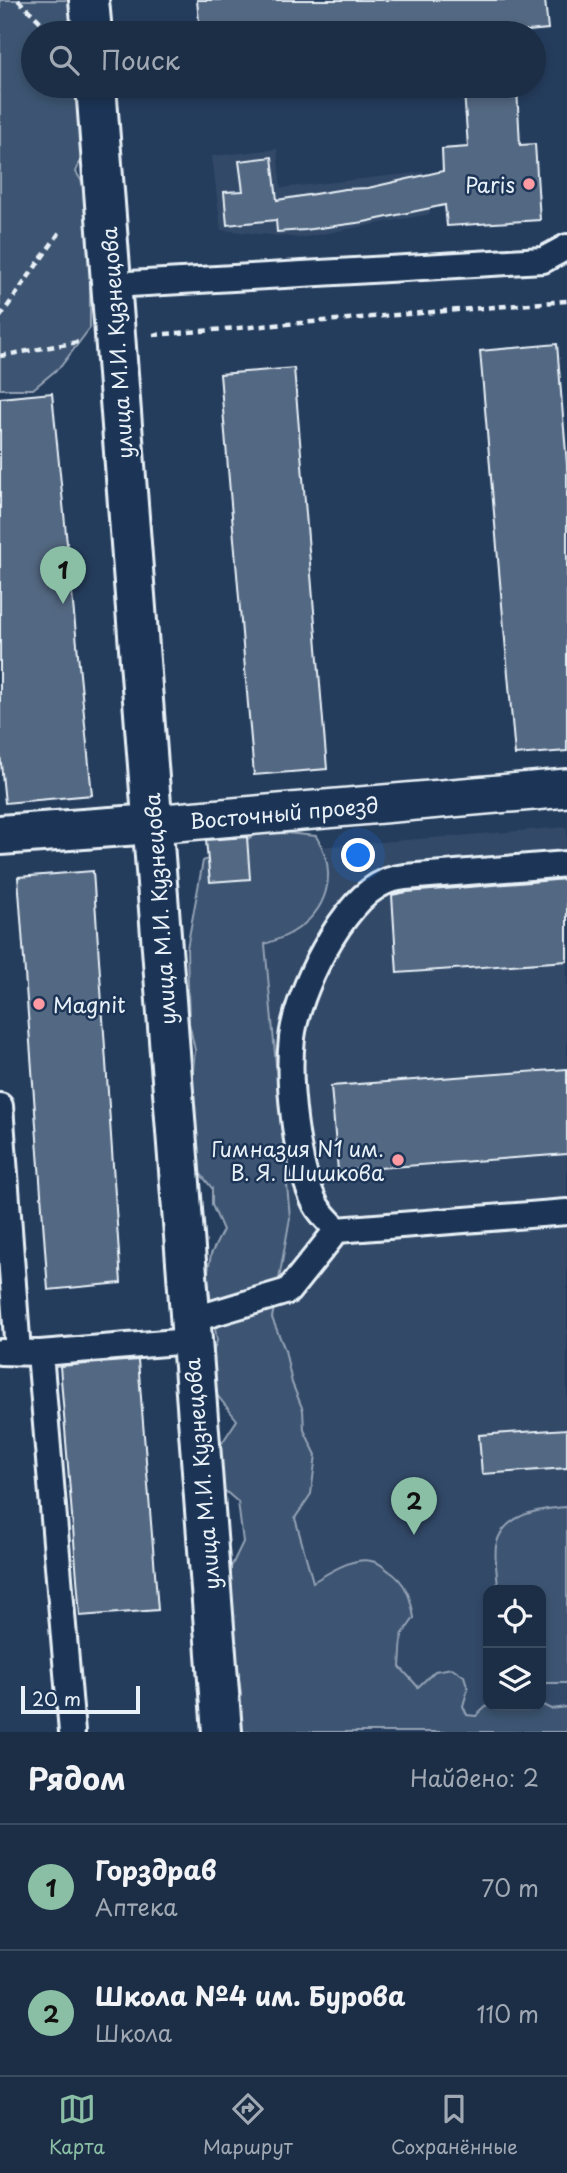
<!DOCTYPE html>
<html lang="ru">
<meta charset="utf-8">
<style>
:root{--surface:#1c2e46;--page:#25364d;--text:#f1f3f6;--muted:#a0a8b3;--line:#3a4a5f;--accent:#8abfa5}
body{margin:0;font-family:"Playpen Sans",sans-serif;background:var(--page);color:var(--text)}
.controls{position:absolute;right:21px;bottom:21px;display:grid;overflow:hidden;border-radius:14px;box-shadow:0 4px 10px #0003}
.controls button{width:63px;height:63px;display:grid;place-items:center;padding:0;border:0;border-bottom:2px solid var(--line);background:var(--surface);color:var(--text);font:35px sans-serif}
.scale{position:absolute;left:21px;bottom:18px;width:119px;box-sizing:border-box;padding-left:7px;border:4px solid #e8f1f8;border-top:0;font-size:19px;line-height:24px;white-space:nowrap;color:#e8f1f8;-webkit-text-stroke:5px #1d3557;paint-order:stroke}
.you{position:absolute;left:359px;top:856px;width:24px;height:24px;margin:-18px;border:5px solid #fff;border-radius:50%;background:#1a73e8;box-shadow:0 0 0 10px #1a73e833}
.badge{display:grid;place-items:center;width:46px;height:46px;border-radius:50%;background:var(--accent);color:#111;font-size:23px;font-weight:700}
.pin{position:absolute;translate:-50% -58px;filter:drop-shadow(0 2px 4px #0008)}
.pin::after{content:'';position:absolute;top:37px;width:24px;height:21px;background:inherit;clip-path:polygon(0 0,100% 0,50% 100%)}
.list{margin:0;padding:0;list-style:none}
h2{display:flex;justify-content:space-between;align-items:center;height:91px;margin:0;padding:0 28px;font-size:30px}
h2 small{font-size:23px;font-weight:400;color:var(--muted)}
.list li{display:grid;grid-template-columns:46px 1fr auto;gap:21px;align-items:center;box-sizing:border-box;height:126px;padding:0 28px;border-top:2px solid var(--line)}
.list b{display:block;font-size:26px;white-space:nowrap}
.list p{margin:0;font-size:23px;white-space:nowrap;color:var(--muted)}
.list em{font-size:23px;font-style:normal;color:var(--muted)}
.icon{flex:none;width:38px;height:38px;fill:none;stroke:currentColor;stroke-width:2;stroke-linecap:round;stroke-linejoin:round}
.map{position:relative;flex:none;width:567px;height:1732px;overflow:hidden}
.search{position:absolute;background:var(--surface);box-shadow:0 4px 10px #0003;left:21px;right:21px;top:21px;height:77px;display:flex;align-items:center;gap:18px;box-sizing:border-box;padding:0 24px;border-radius:38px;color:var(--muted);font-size:26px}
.sheet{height:343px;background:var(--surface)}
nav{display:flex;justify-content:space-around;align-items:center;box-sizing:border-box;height:98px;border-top:2px solid var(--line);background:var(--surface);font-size:19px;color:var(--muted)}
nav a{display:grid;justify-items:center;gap:4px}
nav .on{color:var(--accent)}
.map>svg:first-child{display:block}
.built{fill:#334a68;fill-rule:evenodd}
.green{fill:#3e5472;stroke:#93a2b5;stroke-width:2}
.building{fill:#536782;stroke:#e8f1f8;stroke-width:2}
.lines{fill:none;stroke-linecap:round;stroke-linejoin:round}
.service-casing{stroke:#e8f1f8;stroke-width:30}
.pedestrian-casing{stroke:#e8f1f8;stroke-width:42}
.minor-casing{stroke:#e8f1f8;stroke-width:44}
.tertiary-casing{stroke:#e8f1f8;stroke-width:44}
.path{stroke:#e8f1f8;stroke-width:4.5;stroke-dasharray:7 5;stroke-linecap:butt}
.service{stroke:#1d3557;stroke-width:24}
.pedestrian{stroke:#1d3557;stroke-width:37}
.minor{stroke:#1d3557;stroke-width:38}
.tertiary{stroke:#1d3557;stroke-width:38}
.poi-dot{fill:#ff9aa2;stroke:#1d3557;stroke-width:2.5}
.labels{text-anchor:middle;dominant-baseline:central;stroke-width:5;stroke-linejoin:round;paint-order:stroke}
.poi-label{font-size:21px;fill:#e8f1f8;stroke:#1d3557;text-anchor:end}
.street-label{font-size:21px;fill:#e8f1f8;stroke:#1d3557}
</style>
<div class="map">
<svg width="567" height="1732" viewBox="0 0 567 1732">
<rect width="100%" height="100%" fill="#253d5d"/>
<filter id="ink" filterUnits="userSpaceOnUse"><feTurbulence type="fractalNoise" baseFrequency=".0143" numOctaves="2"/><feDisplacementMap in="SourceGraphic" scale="14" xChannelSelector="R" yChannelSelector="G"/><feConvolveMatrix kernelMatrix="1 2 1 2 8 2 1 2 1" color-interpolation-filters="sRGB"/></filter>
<g filter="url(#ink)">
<!-- built -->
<path class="built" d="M277,149L281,188L424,172L430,214L300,238L221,230L212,156Z
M567,827V1732H279L257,852ZM488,1590H541V1706H488Z"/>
<!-- green -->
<path class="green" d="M0,0H79L84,33H33V86H85L90,134L76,172L90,195V328L61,366L33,389H0Z
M286,833L316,836C339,873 328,912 291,933C283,938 273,941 265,944L290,1218L272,1318L285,1350L292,1383L303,1410L304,1430L316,1455L311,1494L295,1518L313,1582C330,1572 355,1555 375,1562C380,1563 385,1568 389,1571C406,1582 411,1598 414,1618L402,1635L400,1667L418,1687L435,1671L452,1668L464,1676L468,1689L463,1706L467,1715L476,1716L488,1705L541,1706V1704L551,1709L567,1707V1732H235L241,1693L227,1591L231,1567L243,1542L238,1502L223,1489L217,1469L220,1446L237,1420L217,1395L210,1374L212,1355L217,1341L207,1277L211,1254L223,1230L212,1205V1188L195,1167L188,1124L195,1050L189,1023L187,948L203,861L226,852L256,834Z
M567,1507V1683H541V1590H498C498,1577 494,1560 496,1546C503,1513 540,1509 567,1507Z"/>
<!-- building -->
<path class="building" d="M197,0H545L548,29L506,33H200Z
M517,88L520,145L535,144L540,220L447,226L445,205L364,222L305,230L277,232L276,220L227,225L224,192L243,191L239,161L272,157L277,200L345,189L368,188L443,171L442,149L468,147L464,91Z
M557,344L567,465V751L515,755L480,351Z
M294,368L327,769L254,775L220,374Z
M52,393L92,795L5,803L0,753V398Z
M247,837L250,879L210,882L206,840Z
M93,871L121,1283L48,1290L18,877Z
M567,879V961L397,973L392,895L407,892Z
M567,1069V1154L338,1171L331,1086Z
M138,1360L158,1610L80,1616L60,1366Z
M567,1429V1468L482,1474L479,1435Z"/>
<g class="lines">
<defs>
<path id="service" d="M112,285L543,260L567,247
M0,1106L18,1352
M337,1230C330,1222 321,1214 316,1205C296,1167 287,1081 292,1038C297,993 342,900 385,882C391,879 399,878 405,877L567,864
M188,1321L288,1291L337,1230L567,1212
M0,1352L40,1353L190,1341
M40,1353L72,1732"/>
<path id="pedestrian" d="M153,824L567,788"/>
<path id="minor" d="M0,835L153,824"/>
<path id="tertiary" d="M89,0L92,33
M96,86C141,634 177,1183 222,1732"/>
</defs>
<!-- service casing -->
<use href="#service" class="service-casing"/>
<!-- pedestrian casing -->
<use href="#pedestrian" class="pedestrian-casing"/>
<!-- minor casing -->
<use href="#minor" class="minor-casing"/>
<!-- tertiary casing -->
<use href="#tertiary" class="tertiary-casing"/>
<!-- path -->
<path class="path" d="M18,0L46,27
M0,317L62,229
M153,335L567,301
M0,356L78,342"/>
<!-- service -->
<use href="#service" class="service"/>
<!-- pedestrian -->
<use href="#pedestrian" class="pedestrian"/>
<!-- minor -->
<use href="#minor" class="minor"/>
<!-- tertiary -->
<use href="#tertiary" class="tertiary"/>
</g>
</g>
<!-- markers -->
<g class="poi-dot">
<circle cx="529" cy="184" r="7"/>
<circle cx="39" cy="1004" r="7"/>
<circle cx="398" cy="1160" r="7"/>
</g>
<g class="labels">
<!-- poi labels -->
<g class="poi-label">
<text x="515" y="184">Paris</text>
<text x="53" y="1004" text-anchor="start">Magnit</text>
<text x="384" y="1148">Гимназия N1 им.<tspan x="384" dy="24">В. Я. Шишкова</tspan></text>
</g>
<!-- street labels -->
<g class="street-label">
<text transform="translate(116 343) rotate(-94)">улица М.И. Кузнецова</text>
<text transform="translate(284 812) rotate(-5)">Восточный проезд</text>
<text transform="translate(159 909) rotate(-94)">улица М.И. Кузнецова</text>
<text transform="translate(201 1474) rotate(-95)">улица М.И. Кузнецова</text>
</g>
</g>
</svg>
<div class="controls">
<button><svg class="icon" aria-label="locate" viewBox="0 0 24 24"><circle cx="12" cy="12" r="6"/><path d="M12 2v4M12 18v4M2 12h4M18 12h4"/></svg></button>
<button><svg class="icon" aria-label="layers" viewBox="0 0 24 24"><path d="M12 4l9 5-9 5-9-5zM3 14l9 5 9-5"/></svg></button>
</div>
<div class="scale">20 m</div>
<div class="you"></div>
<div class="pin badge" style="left:63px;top:604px">1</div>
<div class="pin badge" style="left:414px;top:1535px">2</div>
<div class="search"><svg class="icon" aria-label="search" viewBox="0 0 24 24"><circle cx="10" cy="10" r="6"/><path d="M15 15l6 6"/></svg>Поиск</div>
</div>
<section class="sheet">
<h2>Рядом<small>Найдено: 2</small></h2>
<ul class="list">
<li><span class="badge">1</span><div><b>Горздрав</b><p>Аптека</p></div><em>70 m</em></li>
<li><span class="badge">2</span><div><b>Школа №4 им. Бурова</b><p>Школа</p></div><em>110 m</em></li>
</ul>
</section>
<nav>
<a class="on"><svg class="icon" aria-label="map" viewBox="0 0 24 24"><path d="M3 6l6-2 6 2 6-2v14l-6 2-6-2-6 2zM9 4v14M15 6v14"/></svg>Карта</a>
<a><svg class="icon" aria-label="directions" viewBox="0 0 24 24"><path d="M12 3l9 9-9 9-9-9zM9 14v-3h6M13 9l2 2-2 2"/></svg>Маршрут</a>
<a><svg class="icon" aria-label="saved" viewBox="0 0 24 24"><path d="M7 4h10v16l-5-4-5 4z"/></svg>Сохранённые</a>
</nav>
